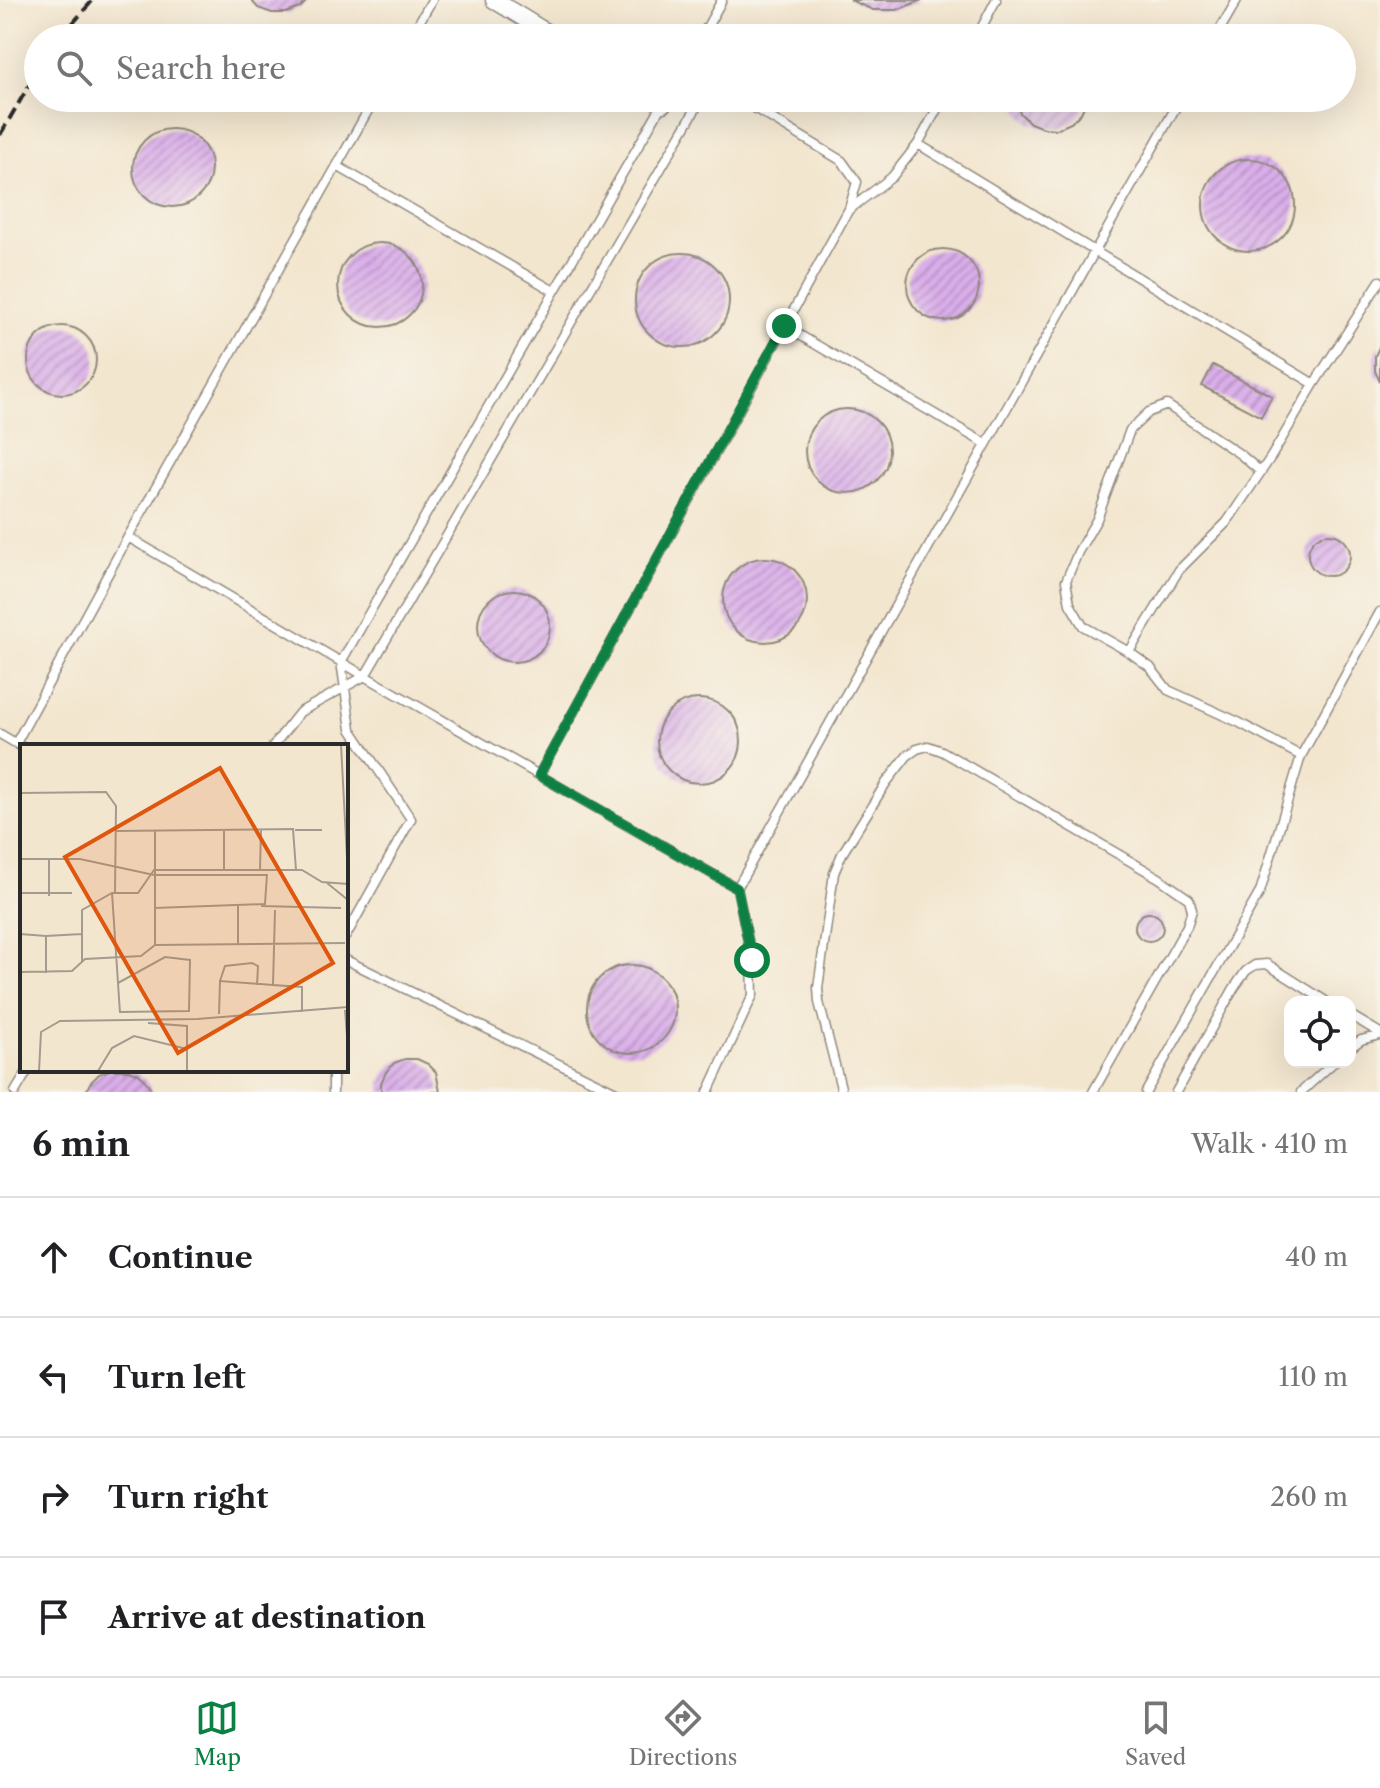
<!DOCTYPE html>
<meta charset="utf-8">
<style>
:root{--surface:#fff;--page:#f2f2f2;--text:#202124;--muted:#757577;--line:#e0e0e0;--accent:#0b8043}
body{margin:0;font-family:"Libre Caslon Text",serif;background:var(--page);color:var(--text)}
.controls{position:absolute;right:24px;bottom:24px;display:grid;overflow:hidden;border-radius:16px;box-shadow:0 8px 32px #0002}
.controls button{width:72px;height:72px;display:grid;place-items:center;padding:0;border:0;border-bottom:2px solid var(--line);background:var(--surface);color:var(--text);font:40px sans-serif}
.stop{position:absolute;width:24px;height:24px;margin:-18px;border:6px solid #0b8043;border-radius:50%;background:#fff}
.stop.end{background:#0b8043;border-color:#fff;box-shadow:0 2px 8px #0008}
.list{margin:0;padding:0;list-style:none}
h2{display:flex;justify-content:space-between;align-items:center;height:104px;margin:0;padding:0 32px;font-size:34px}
h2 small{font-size:26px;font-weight:400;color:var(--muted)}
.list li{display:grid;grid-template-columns:52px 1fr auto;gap:24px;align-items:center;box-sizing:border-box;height:120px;padding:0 32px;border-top:2px solid var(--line)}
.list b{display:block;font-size:30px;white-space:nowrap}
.list em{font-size:26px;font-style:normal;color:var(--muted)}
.icon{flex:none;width:44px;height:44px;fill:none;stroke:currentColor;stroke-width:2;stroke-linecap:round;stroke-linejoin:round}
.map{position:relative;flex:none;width:1380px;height:1092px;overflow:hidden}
.search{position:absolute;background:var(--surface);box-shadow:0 8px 32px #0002;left:24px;right:24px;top:24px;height:88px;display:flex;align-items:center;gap:20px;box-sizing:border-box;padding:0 28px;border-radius:44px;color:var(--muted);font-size:30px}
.sheet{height:584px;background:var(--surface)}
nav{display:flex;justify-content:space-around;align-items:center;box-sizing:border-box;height:112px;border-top:2px solid var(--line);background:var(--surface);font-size:22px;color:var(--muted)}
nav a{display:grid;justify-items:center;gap:4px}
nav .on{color:var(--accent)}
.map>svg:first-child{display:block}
.building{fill:url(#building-hatch)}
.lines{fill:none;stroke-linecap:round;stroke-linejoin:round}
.lane-casing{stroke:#8f887d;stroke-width:11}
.street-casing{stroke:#8f887d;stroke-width:19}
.lane{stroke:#fff;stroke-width:8}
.street{stroke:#fff;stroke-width:16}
.rail{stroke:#2b2b2b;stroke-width:4;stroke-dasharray:12 6;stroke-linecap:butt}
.route{stroke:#0b8043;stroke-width:10}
.inset-road{fill:none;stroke:#a39b8d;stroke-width:2}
.view{fill:#df570e;fill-opacity:0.15;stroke:#df570e;stroke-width:4}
.inset-edge{fill:none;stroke:#2b2b2b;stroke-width:4}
</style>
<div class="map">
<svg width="1380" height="1092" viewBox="0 0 1380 1092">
<defs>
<pattern id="building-hatch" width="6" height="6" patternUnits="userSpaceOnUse" patternTransform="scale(2)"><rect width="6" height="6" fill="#daaeea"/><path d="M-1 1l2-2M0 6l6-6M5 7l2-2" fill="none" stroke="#b18ebe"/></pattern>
</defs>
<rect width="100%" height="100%" fill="#f7f3e8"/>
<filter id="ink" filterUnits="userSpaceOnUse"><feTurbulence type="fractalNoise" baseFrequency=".0125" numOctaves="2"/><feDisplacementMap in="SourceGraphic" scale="16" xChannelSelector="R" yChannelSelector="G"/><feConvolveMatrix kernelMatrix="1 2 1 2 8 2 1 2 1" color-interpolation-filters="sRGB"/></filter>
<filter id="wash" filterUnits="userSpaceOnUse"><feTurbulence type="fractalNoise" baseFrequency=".006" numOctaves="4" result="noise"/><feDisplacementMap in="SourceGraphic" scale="32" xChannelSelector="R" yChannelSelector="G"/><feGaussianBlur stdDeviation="1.8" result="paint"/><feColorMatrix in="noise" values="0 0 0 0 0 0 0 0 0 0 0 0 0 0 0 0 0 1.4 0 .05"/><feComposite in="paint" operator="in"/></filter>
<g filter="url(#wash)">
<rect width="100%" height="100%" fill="#f3e6cf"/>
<g id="blocks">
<!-- building -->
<path class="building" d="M251,0H308L300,8L286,13H272L258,8Z
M850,0H922L897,10H873Z
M1014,98H1087V100L1081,113L1071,123L1057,129L1043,128L1030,123L1020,113Z
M133 168a39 39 0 1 1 78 0a39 39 0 1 1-78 0Z
M1203 205a46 46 0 1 1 92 0a46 46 0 1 1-92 0Z
M338 285a42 42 0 1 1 84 0a42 42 0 1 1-84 0Z
M907 285a36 36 0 1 1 72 0a36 36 0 1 1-72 0Z
M635 300a47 47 0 1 1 94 0a47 47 0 1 1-94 0Z
M28 360a34 34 0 1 1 68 0a34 34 0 1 1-68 0Z
M1380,345V382L1375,371V356Z
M1213,365L1272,396L1261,417L1202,386Z
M805 451a42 42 0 1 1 84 0a42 42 0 1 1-84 0Z
M1308 555a21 21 0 1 1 42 0a21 21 0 1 1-42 0Z
M723 600a42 42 0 1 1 84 0a42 42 0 1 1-84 0Z
M478 626a36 36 0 1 1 72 0a36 36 0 1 1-72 0Z
M657 741a42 42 0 1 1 84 0a42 42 0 1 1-84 0Z
M1135 927a14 14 0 1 1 28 0a14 14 0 1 1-28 0Z
M587 1009a44 44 0 1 1 88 0a44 44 0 1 1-88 0Z
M405,1059H417L428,1064L436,1072L440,1092H381V1083L386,1072L394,1063Z
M110,1070H129L139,1074L148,1084L152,1092H86L90,1083L99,1074Z"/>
</g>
</g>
<g filter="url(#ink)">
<use href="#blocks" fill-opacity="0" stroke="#8f887d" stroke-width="2"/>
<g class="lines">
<defs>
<path id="lane" d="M410,38L432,0
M701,38L722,0
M976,38L996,0
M1215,38L1237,0
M918,144L1314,384L1380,281
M337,166L554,291
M850,209L892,177L918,144L943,98
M784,326L986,444
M128,537L365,676L737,888
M1129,652L1083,626L1070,604L1066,581L1078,552L1097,519L1130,430L1149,412L1167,405L1241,455L1261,472
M0,734L22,747
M16,743L128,537L375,98
M273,746L300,712L365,676L702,98
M1301,756L1238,722L1168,690L1150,667L1129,652L1179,570L1227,522L1271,457L1314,384
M539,775L849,209L857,182L842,161L738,98
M346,936L411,819L351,729L341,662L663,103
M346,960L616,1092
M1350,1015L1380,1033
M1350,1048L1361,1040L1380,1035
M15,1092L28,1070
M333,1092V1070
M708,1092L753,995L752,960L737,888L1181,98
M842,1092L819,1002L818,988L834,873L842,854L886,783L907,756L917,749L928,746L942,751L1159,878L1189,899L1192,910L1187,926L1093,1092
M1146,1092L1260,892L1301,756L1380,612
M1176,1092L1234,988L1246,971L1255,965L1267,964L1327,1002
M1301,1092L1334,1062"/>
<path id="street" d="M494,0L556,38
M653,98L663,104"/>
</defs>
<!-- lane casing -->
<use href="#lane" class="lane-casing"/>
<!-- street casing -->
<use href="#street" class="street-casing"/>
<!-- lane -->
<use href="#lane" class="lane"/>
<!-- street -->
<use href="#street" class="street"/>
<!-- rail -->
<path class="rail" d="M60,38L93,0
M0,135L38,70"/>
</g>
</g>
<g class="lines" filter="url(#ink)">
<!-- route -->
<path class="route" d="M752,960L737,888L539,775L784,326"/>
</g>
<!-- overview -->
<g transform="translate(20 744)">
<rect width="328" height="328" fill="#f3e6cf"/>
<path class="inset-road" d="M321,1L328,133M0,49L86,48L96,62L95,149M204,85V126M135,86V201M275,86H302M96,87L273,85L276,126M0,115H60L134,131H247M240,126L241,85M307,139L328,156M0,149H52M92,149L100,269M29,152V115M241,162L321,164M134,164L245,160L247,130M255,166L253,241L282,243V268M0,190L26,192M218,200V161M62,218V166L92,149H118L134,126H282L302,138L328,140M0,228L52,227L65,215L121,212L135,201L325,199M26,229V192L62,190M200,237L205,222L232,219L238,222L237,241M98,239L145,213L170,216L169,267L100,268M325,266L328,305M199,270L200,237L253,241M128,279L167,282V327M19,327L21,288L40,277L177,275L328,263M78,327L92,304L114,292L167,305"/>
<path class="view" d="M200,24L313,219L158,309L45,113Z"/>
<rect width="328" height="328" class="inset-edge"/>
</g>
</svg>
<div class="controls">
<button><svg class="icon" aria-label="locate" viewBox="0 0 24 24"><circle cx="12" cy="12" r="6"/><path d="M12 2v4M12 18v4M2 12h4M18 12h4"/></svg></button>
</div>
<div class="stop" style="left:752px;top:960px"></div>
<div class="stop end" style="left:784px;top:326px"></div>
<div class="search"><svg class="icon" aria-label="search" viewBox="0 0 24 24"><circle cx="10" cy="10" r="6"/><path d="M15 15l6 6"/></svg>Search here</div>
</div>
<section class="sheet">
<h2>6 min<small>Walk · 410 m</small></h2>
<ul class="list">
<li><svg class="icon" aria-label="ahead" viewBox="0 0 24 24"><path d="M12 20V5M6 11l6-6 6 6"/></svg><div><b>Continue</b></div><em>40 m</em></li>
<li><svg class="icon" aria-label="left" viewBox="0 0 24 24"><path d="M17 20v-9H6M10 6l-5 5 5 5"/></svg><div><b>Turn left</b></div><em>110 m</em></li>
<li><svg class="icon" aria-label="right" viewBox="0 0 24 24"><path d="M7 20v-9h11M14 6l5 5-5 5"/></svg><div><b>Turn right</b></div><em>260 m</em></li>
<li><svg class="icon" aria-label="arrive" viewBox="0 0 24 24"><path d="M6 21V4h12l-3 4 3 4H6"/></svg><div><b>Arrive at destination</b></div></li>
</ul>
</section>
<nav>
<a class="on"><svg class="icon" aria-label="map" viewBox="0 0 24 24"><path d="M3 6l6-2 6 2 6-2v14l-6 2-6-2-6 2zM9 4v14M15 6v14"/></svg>Map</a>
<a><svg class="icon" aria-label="directions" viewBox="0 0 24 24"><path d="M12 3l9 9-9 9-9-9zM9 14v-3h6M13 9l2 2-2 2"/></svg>Directions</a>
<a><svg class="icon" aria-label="saved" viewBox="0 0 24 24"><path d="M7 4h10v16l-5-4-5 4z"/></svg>Saved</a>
</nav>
